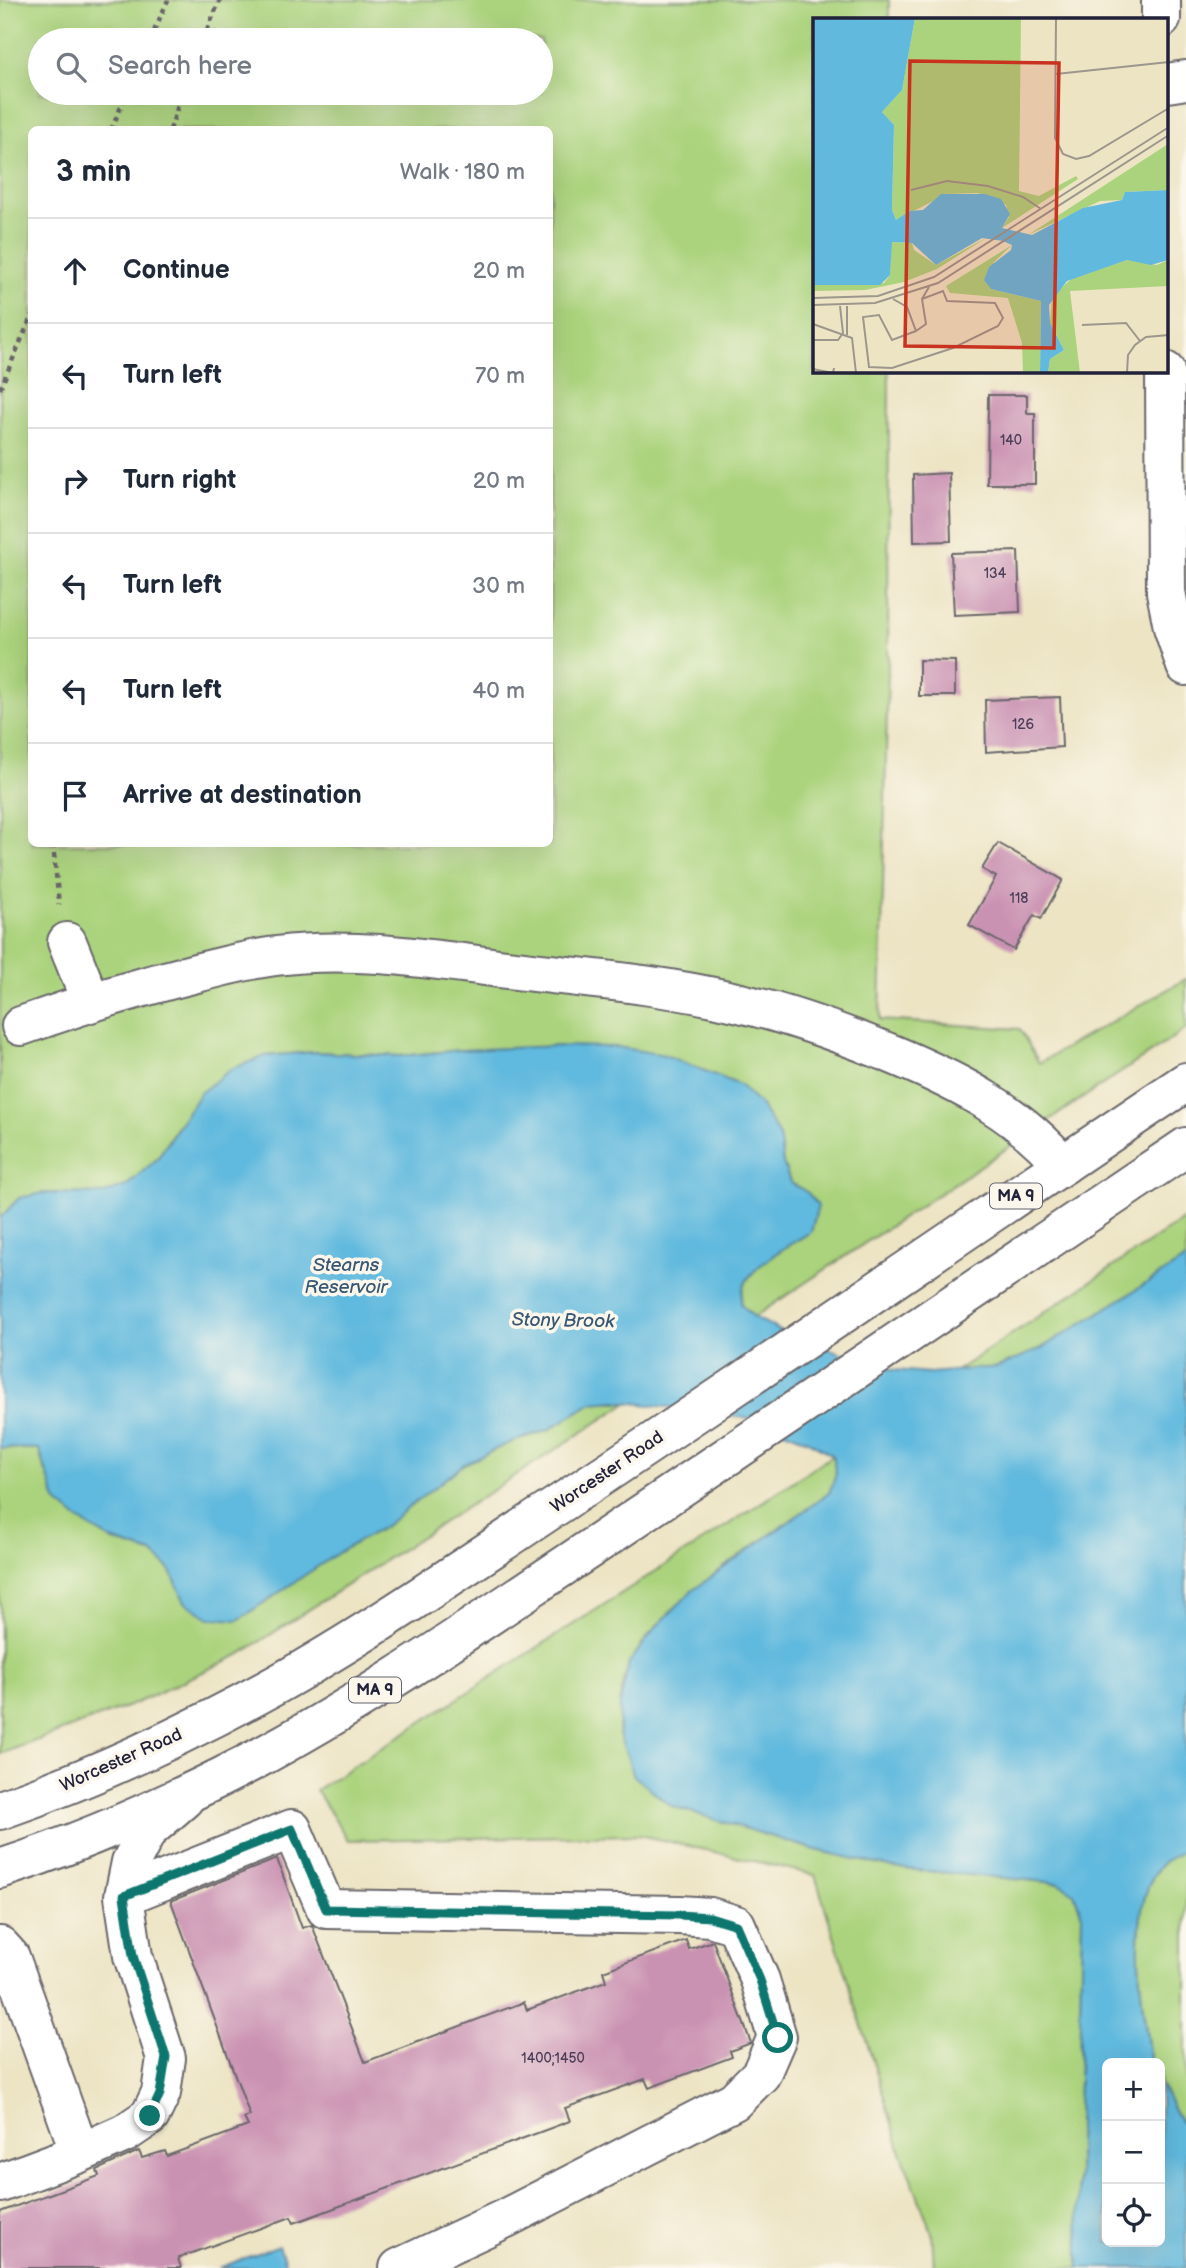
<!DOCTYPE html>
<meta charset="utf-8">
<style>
:root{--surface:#fff;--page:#f6f6f7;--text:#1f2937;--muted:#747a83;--line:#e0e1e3}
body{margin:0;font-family:"Balsamiq Sans",sans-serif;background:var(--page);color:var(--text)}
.controls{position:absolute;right:21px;bottom:21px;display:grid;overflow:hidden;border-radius:10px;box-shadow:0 7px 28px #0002}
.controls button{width:63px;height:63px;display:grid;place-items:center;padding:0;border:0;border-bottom:2px solid var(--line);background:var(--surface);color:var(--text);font:35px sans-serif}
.stop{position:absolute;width:21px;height:21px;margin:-16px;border:5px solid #0f766e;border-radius:50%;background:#fff}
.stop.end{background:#0f766e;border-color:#fff;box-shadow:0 2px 7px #0008}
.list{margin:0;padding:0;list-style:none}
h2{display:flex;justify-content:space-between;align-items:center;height:91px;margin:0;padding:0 28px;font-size:30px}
h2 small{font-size:23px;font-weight:400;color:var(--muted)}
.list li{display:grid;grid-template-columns:46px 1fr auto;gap:21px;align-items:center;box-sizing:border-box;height:105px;padding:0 28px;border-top:2px solid var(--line)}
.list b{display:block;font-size:26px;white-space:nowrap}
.list em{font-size:23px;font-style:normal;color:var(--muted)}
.icon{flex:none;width:38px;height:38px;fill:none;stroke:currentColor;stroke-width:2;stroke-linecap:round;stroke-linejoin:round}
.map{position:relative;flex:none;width:1186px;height:2268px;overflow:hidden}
.search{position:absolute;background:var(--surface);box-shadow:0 7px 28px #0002;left:28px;top:28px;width:525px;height:77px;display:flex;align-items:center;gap:18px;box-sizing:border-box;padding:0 24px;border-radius:38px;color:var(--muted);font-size:26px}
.panel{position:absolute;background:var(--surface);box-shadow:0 7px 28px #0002;left:28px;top:126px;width:525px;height:721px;border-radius:10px}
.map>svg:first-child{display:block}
.green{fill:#abd37d;stroke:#667a5c;stroke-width:2;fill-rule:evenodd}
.water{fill:#61b9de;stroke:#426e8c;stroke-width:2}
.building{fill:#ca92b2}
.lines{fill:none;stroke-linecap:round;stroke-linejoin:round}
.minor-casing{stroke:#69666b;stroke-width:42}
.highway-casing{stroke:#69666b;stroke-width:42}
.path{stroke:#69666b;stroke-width:4.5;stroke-dasharray:5 5;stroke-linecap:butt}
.minor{stroke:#fff;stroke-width:38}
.highway{stroke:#fff;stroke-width:38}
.route{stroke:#0f766e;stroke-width:9}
.labels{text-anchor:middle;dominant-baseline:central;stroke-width:7;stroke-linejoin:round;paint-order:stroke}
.number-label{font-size:14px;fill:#4c3e59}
.shield{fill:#fbf7ec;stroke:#636270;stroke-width:2}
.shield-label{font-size:16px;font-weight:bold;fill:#22223b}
.street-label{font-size:18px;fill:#22223b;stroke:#fbf7ec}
.water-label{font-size:19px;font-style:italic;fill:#385774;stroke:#fbf7ec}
.inset-road{fill:none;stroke:#9c968d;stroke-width:2}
.view{fill:#c8321e;fill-opacity:0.15;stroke:#c8321e;stroke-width:3.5}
.inset-edge{fill:none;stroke:#22223b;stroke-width:3.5}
</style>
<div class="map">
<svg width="1186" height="2268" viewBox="0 0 1186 2268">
<rect width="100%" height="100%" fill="#fbf7ec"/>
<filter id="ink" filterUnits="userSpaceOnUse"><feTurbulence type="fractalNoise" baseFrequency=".0143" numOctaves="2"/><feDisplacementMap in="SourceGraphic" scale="14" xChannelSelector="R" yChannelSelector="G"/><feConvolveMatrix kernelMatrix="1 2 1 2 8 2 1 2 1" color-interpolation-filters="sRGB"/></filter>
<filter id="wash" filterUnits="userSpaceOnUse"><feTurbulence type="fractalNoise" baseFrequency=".00686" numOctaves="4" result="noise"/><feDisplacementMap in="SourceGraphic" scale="28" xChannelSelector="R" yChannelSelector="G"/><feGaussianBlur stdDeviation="1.57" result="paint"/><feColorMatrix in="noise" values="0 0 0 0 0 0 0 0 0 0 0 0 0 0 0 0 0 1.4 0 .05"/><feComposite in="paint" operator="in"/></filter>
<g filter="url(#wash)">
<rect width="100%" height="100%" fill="#ede4c4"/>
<!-- green -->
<path class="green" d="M0,0H889V19H815V371H889L888,667L880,1020L1020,1029L1039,1063L1186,979V1029L754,1317L740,1304C741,1299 742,1293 743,1288C751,1265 791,1244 811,1232L808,1193L790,1182L783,1163L779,1135L740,1085L665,1055L460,1050L400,1056L314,1052L265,1056L177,1126L157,1159L126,1186L104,1194L43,1193L0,1218ZM40,40H541V93H40ZM32,130H550V844H32Z
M1186,1218V1259L1040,1349L998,1367L958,1370Z
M605,1401L627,1403L239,1655L134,1704L0,1754V1448L39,1449L44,1469L114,1541L152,1553L170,1569L185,1602L265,1603L300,1577L341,1551L384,1527L464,1464L509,1443L548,1430L592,1403Z
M833,1455L836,1474L829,1493C770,1539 621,1619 620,1701C620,1711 664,1790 671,1806L816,1850L894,1868L1059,1883L1074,1893L1082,1915L1078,2131L1079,2268H934L932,2233L901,2152L815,1875L640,1835L348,1840L316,1790L726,1526Z
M1186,1849V2132L1160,2084V2063H1151C1143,2014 1123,1902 1163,1863C1169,1858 1179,1854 1186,1849Z"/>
<!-- water -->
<path class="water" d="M556,1046L617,1047L665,1055L740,1085L760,1105L779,1135L783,1163L790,1182L808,1193L818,1206L811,1232C791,1244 751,1265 743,1288C742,1293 741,1299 741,1304L754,1317L792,1337L894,1370L930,1373L998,1367L1040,1349L1186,1259V1849C1179,1854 1169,1858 1163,1863C1123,1902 1143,2014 1151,2063H1107V2242H1160V2084L1186,2132V2268H1079L1078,2131L1082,1915L1074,1893L1059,1883L894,1868L816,1850L671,1806L634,1776L619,1734L620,1703L629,1663L657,1626L693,1590L829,1493L836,1474L832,1455L807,1440L762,1422L726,1414L616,1401L592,1403L548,1430L509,1443L464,1464L384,1527L341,1551L238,1620L209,1618L185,1602L170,1569L152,1553L114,1541L80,1521L56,1501L39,1449L0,1448V1218L19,1198L43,1193L104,1194L126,1186L157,1159L200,1093L231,1069L265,1056L314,1052L400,1056L460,1050Z
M279,2245L287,2268H219Z"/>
<g id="blocks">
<!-- building -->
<path class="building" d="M988,395H1027V413H1035V484H987Z
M949,473L951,541L914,542L913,475Z
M1018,551L1020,612L954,615L951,553Z
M919,660L955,661V696H919Z
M1060,697L1062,747L986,752L985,700Z
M998,843L1063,880L1041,919L1034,915L1014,950L969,925L996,877L982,869Z
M277,1859L302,1928L312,1925L365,2062L524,2002L527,2010L606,1981L603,1971L686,1940L689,1949L713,1941L751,2043L730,2051L732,2057L649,2088L645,2079L565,2108L570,2121L294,2223L291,2217L178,2258L181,2268H0V2212L99,2176L97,2170L139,2151L142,2158L165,2151L167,2156L248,2126L244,2118L250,2116L171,1901Z"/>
</g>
</g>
<g filter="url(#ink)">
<use href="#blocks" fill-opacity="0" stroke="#69666b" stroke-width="2"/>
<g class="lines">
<defs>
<path id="minor" d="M1161,0V19
M1167,83L1186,80
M1165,371L1166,592L1173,627L1186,666
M67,942L91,1002
M21,1026C80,1005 139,987 200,972C225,966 251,959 276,956C353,946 431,959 507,969C583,978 661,984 736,1002C792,1015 846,1035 899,1057C960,1083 1019,1113 1063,1165
M124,1896L292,1829L326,1909L679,1915L710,1917L736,1925L760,1980L777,2037L761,2074L734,2101L506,2218L399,2268
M0,1946L10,1957L80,2153L125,2133L150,2116L161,2093L166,2058L133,1956L124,1896L131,1862L147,1831L184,1799
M0,2183L80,2153"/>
<path id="highway" d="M0,1810C95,1777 187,1734 274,1686C374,1630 468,1564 564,1501C773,1363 978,1221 1186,1082
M0,1869C86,1841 170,1804 251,1762C372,1698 485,1618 600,1542C796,1412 990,1278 1186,1147"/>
</defs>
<!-- minor casing -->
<use href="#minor" class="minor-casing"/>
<!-- highway casing -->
<use href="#highway" class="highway-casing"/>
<!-- path -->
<path class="path" d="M150,40L168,0
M203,40L220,0
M111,130L127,93
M170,130L182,93
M0,389L32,315
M53,844L59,905"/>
<!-- minor -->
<use href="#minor" class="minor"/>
<!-- highway -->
<use href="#highway" class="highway"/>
</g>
</g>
<g class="lines" filter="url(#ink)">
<!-- route -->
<path class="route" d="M150,2116L160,2094L166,2057L133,1956L124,1896L292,1829L326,1909L679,1915L710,1917L736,1925L760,1980L778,2038"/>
</g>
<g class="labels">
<!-- number labels -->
<g class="number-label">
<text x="1011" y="440">140</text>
<text x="995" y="573">134</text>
<text x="1023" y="724">126</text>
<text x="1019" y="898">118</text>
<text x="553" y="2058">1400;1450</text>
</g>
<!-- shield labels -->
<g class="shield">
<rect x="990" y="1183.5" width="52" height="25" rx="5"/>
<rect x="349" y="1677.5" width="52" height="25" rx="5"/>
</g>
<g class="shield-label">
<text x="1016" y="1196">MA 9</text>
<text x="375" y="1690">MA 9</text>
</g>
<!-- street labels -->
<g class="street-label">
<text transform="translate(607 1472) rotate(-34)">Worcester Road</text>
<text transform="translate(121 1760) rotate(-24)">Worcester Road</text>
</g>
<!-- water labels -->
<g class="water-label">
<text x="346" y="1265">Stearns<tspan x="346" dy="22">Reservoir</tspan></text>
<text transform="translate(563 1321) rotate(1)">Stony Brook</text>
</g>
</g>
<!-- overview -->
<g transform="translate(813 18)">
<rect width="355" height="355" fill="#ede4c4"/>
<path d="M102,0H208L206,173L226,178L263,158L265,161L189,210L196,199L193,187L165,175L134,176L83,202L79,192L81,107L69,94L89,72ZM355,126V172L312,174L309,182L287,183L215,217ZM173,220L124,251L91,264L52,272L0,273V267L71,265L77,257L78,224L99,225L101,232L123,247ZM199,227L181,244L178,271L228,283L227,355H210L209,325L195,280L137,275L133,268ZM314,242L344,247L355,242V268L257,273L267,355H235L237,341L251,332L237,305L239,279L258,261Z" fill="#abd37d"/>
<path d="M0,0H102L89,72L69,94L81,107L79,192L83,202L97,193L110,192L128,176H172L188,181L197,196L189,210L219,217L270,190L309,182L312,174L355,172V242L338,247L314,242L254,263L236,287L237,305L251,332L237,341L235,355H227L228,283L178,271L171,262L176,249L198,232L199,227L190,223L169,220L123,247L99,225L79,224L77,257L67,267H0Z" fill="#61b9de"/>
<path class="inset-road" d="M243,0L242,120L250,136L263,141L276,138L356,90M243,56L356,44M98,172L134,163L175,168L210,179L228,191M0,280L65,278L121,259L356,109M80,281L94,289L103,313L113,306L109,281L116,269M0,287L62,285L125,265L356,117M34,288V317M0,306L39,320L43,355M269,307L313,305L327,323M103,313L79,322L66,297L50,299L56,349L79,350L140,330L185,308L190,300L182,285L134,283L130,273L109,281M0,322H25L30,315L27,288M0,351L20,355L21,350M314,355L315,337L322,327L333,319L356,317"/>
<path class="view" d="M97,43L246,45L241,330L92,328Z"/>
<rect width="355" height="355" class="inset-edge"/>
</g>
</svg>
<div class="controls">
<button>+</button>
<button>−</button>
<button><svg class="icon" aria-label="locate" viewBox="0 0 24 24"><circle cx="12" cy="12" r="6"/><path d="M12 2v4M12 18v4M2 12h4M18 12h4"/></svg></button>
</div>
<div class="stop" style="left:778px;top:2038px"></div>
<div class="stop end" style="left:150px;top:2116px"></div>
<div class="search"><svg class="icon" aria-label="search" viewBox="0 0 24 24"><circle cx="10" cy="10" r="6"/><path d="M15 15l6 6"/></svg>Search here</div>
<section class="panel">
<h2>3 min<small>Walk · 180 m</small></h2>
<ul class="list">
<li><svg class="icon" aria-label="ahead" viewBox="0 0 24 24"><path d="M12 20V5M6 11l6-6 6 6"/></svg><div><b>Continue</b></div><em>20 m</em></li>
<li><svg class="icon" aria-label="left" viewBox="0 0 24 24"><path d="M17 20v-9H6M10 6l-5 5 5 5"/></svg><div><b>Turn left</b></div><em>70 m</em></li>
<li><svg class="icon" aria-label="right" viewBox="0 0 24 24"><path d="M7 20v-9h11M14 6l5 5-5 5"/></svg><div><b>Turn right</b></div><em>20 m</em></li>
<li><svg class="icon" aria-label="left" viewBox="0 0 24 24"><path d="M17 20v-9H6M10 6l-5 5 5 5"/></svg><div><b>Turn left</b></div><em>30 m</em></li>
<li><svg class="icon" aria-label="left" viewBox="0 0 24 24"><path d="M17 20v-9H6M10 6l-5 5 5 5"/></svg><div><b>Turn left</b></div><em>40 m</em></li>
<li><svg class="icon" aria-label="arrive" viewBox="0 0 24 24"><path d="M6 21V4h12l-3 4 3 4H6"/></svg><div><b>Arrive at destination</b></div></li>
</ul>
</section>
</div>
